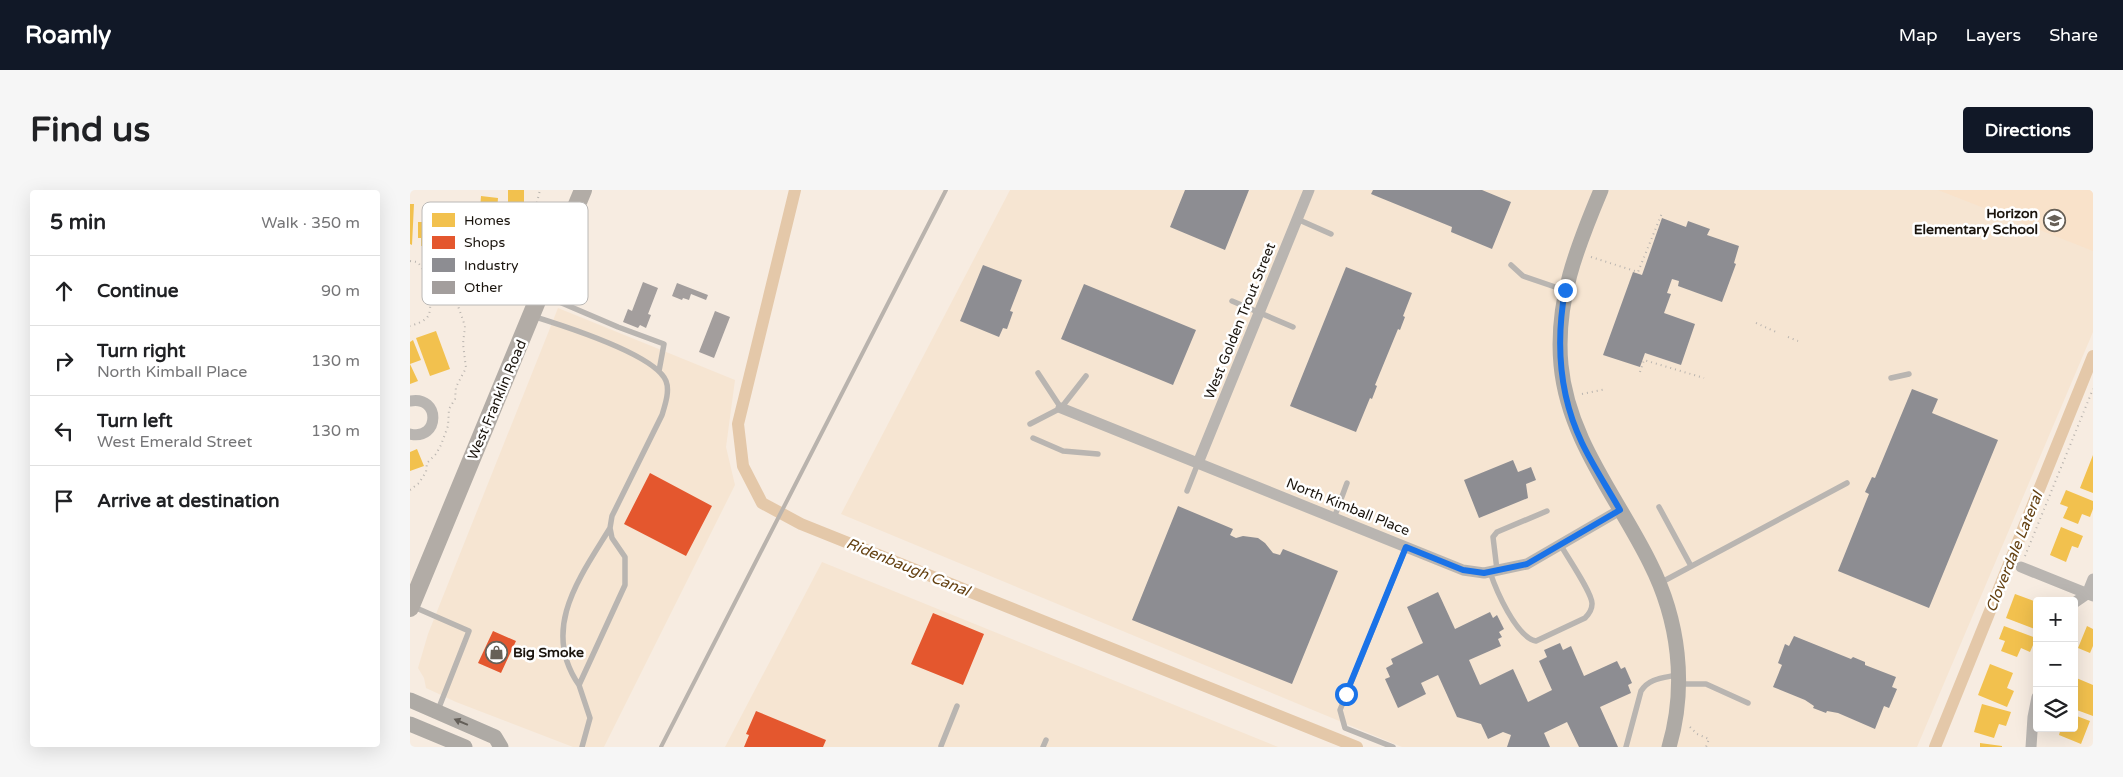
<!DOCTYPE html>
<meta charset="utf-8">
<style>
:root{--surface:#fff;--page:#f6f6f6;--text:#202124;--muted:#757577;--line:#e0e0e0;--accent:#111827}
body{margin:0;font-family:"Varela Round",sans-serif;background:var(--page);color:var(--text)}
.controls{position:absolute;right:15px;bottom:15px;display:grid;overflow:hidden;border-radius:5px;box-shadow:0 5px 20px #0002}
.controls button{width:45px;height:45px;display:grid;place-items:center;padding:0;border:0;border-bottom:1px solid var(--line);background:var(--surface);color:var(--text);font:25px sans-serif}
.stop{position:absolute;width:15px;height:15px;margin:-11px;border:4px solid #1a73e8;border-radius:50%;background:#fff}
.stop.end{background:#1a73e8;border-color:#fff;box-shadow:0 1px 5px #0008}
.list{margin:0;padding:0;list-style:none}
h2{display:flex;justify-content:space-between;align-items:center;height:65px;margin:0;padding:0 20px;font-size:21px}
h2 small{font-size:16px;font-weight:400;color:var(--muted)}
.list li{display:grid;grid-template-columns:32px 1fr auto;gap:15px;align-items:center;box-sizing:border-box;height:70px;padding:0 20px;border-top:1px solid var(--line)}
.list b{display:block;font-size:19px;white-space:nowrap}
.list p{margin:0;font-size:16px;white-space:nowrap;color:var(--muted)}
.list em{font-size:16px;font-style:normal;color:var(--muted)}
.icon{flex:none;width:28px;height:28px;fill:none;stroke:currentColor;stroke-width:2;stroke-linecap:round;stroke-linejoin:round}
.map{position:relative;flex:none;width:1683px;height:557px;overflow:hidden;border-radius:5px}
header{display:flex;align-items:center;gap:30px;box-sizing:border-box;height:70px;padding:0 25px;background:var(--accent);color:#fff}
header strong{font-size:24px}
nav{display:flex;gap:28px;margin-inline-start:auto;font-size:18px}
.intro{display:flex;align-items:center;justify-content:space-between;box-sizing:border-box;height:120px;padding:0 30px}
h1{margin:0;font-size:35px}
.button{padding:12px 22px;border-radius:5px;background:var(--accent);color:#fff;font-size:18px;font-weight:700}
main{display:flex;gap:30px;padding:0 30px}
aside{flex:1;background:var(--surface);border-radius:5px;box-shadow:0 5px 20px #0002}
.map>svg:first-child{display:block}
.built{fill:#f6e5d2}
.green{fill:#f9e2ca}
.homes{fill:#f2c14e}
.shops{fill:#e4572e}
.industry{fill:#8d8d92}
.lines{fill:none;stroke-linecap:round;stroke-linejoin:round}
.canal{stroke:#e4c8a9;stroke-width:12}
.building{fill:#a39e9d}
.path{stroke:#b9b4af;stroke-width:2;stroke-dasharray:1 4;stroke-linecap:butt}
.service{stroke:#b9b5b1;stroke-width:5.5}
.minor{stroke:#b9b5b1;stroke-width:11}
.secondary{stroke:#aeaaa5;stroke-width:15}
.primary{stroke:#b2aca6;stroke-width:18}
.rail{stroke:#b9b3ad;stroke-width:4}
.oneway{fill:#645f59}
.route{stroke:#1a73e8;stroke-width:6}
.labels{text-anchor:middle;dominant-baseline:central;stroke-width:5;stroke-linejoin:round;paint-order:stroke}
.poi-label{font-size:14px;font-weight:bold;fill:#1a140d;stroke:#fff;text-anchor:end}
.street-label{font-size:14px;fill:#1a140d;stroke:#fff}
.water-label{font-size:15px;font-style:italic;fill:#654213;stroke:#fff}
.key{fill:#fff;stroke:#bab8b6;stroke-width:1}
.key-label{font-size:14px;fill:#1a140d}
</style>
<header>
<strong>Roamly</strong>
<nav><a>Map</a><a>Layers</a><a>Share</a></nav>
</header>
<div class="intro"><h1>Find us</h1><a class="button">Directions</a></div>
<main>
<aside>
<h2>5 min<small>Walk · 350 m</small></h2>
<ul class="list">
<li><svg class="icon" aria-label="ahead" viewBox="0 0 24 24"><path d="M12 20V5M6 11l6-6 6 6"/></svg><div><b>Continue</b></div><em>90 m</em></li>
<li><svg class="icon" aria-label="right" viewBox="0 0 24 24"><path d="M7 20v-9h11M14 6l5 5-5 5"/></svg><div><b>Turn right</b><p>North Kimball Place</p></div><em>130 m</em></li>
<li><svg class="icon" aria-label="left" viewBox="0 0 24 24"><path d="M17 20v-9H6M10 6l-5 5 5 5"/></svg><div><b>Turn left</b><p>West Emerald Street</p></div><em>130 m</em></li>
<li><svg class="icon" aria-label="arrive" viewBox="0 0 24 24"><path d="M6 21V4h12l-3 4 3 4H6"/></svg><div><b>Arrive at destination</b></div></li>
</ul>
</aside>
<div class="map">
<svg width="1683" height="557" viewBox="0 0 1683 557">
<rect width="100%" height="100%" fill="#f7ece1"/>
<!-- built -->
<path class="built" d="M600,0H1683V142L1507,557H992L431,324Z
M148,118L325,190L316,257L325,295L194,557H163L46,512L16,498L14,488L8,478L18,444Z
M412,372L868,557H315Z"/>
<!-- green -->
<path class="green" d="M1528,0H1683V61Z"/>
<!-- homes -->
<path class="homes" d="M98,0H114V34H92V15H98Z
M71,6L88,8L85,48L62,47L65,18L70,19Z
M0,14H4L2,55L0,54Z
M18,15H31L30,57L11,56V48H8V32H18Z
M26,141L40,179L20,186L6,148Z
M3,150L11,170L0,174L8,191L0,194V152Z
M7,259L14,276L0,281V262Z
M1683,265V303L1670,298Z
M1656,300L1683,311V319L1680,327L1672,324L1668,334L1653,328L1658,317L1650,314Z
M1651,337L1673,346L1668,358L1662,356L1656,372L1640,365Z
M1605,404L1627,412L1624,423L1627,424V440L1596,428Z
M1594,436L1626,448L1620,462L1611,458L1607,467L1591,461L1595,451L1589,449Z
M1677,436L1683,439V456L1680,463L1668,458Z
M1580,474L1603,483L1597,498L1604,501L1597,517L1568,505Z
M1664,487L1683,495V526L1664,519V511L1667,503L1664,502Z
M1572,514L1601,522L1596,536L1589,534L1584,548L1564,542Z
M1664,525L1680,531L1671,554L1649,545L1651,538H1664Z
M1570,553L1592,556V557H1570Z"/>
<!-- shops -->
<path class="shops" d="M240,283L302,316L276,366L214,334Z
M523,423L574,444L553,495L501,474Z
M83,441L106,451L91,483L68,473Z
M346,521L416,550L413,557H334L339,545L336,544Z"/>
<!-- industry -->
<path class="industry" d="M775,0H839L815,60L760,37Z
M963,0H1072L1101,12L1082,59L1041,42L1042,37L961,4Z
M1252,28L1276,37L1278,31L1300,39L1297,45L1329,56L1324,73L1326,74L1312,112L1268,96L1269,91L1262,89L1257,103L1261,104L1254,123L1285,134L1271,175L1235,163L1230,177L1193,165L1223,82L1232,85Z
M573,75L612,90L600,121L603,122L597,139L593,138L589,147L550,131Z
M936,77L1002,103L993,126L995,127L990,140L988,139L965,195L967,196L962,209L960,208L946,242L880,216Z
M674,94L786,140L763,195L651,149Z
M1502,199L1528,209L1522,223L1588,250L1519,418L1428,381L1459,304L1455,302L1462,287L1465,288Z
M1103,270L1108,282L1121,277L1126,290L1116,294L1118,308L1069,328L1054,290Z
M768,316L823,339L820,345L826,348L833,346L848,348L855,353L863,363L870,365L873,359L928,381L882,494L722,430Z
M1028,402L1045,439L1080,422L1083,428L1087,425L1094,439L1089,442L1092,447L1088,449L1091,456L1059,470L1070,495L1103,479L1118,512L1142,500L1129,471L1137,467L1134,460L1150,453L1153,460L1161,456L1174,486L1207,471L1211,479L1215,477L1222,493L1218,495L1221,503L1190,517L1208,557H1169L1157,532L1134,543L1140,557H1097L1101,545L1093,542L1078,549L1071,534L1047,527L1028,485L1011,493L1016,504L988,518L975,489L980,487L976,478L983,474L981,469L1013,453L997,417Z
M1384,446L1441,469L1443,467L1455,472V475L1486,487L1482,497L1487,499L1479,518L1474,516L1465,539L1428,523L1417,521L1416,523L1403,518L1404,516L1395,510L1363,497L1372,475L1368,473L1375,454L1379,456Z"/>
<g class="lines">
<!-- canal -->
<path class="canal" d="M385,0L328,234L333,276L352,313L391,334L947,557
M1525,557L1683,166"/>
</g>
<!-- building -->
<path class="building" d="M233,92L248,98L238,124L241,125L236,138L230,135L228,138L213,132L218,119L222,121Z
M267,93L298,105L296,110L281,104L279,110L273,108L272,110L262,106Z
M305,121L320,127L304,168L289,162Z"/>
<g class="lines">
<!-- path -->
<path class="path" d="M1181,67L1228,82L1252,23
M0,71L7,72C18,81 23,110 19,124C17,131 6,134 0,136
M12,76L71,68L80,63L85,56L117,43L121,36L130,0
M1346,133L1366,142
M1378,147L1388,151
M1230,182L1234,170L1294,188
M1172,204L1196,199
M0,300L9,293L16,282L17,273L26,264L31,255L38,236L39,219L45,209L46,197L56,178L53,154L55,136L48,116L46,102L37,73
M1615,366L1683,199
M1280,537L1287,544L1299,549L1296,557"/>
<!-- service -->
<path class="service" d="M887,29L921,44
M1101,75L1113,86L1154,100
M133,105L208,137L254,154L249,181
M822,111L883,137
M122,126C151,135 245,164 256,191C260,201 255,215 252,225L202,326L200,338L202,348L215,367V395L169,495L180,528L172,557
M1481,188L1499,184
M651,218L676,186
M620,234L651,218L628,183
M623,248L653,261L688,264
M777,301L788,273
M1249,317L1281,376
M924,328L937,293
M1087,380L1083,347L1087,342L1137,321
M1080,382C1086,400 1106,447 1126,451L1175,428C1179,424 1182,420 1182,414C1183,404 1156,365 1150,354
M1250,393L1437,293
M4,417L59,441L28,520
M1270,494H1296L1338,513
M169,495C130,439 170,387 200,338
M531,556L547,516
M633,557L636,550
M983,557L935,538L930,520L996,357
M1216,557L1231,501C1239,488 1253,488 1267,485"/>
<!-- minor -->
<path class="minor" d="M0,211C31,205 30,251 0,244
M651,218L1053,380L1074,383L1117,374L1210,320
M788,273L899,0
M1611,377L1683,406
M1664,413L1677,404L1683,389
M1621,557L1623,527L1627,507"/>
<!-- secondary -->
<path class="secondary" d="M1191,0C1167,57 1145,112 1151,175C1158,250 1208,308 1240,373C1269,430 1277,496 1259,557
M0,510L85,547L91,557
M0,534L55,557"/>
<!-- primary -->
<path class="primary" d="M0,418L173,0"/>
<!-- rail -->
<path class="rail" d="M251,557L536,0"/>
</g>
<!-- one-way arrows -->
<defs><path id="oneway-solid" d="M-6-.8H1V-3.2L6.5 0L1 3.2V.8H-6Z" transform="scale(1.25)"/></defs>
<use class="oneway" href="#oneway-solid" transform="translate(51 532) rotate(-157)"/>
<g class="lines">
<!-- route -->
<path class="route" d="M936,504L996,357L1053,380L1074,383L1117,374L1210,320C1197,297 1183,276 1172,253C1149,205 1146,151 1155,100"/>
</g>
<!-- icons -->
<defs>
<symbol id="school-ring" viewBox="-11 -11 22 22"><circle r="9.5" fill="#fff" stroke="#676057" stroke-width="1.5"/><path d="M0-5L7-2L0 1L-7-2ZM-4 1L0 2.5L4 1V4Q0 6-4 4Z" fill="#676057"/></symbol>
<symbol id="shop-ring" viewBox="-11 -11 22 22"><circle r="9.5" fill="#fff" stroke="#676057" stroke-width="1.5"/><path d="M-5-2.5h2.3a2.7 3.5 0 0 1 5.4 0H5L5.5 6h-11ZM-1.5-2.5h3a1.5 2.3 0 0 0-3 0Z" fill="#676057"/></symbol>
</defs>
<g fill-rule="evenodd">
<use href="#school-ring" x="1632" y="18" width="25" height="25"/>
<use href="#shop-ring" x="74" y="450" width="25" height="25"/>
</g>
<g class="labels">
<!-- poi labels -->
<g class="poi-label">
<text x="1628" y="23">Horizon<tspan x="1628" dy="16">Elementary School</tspan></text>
<text x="103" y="462" text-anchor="start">Big Smoke</text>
</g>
<!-- street labels -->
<g class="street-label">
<text transform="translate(830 131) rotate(-68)">West Golden Trout Street</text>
<text transform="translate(87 210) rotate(-67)">West Franklin Road</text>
<text transform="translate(938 317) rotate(22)">North Kimball Place</text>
</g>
<!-- water labels -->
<g class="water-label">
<text transform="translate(1604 362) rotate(-68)">Cloverdale Lateral</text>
<text transform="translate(498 377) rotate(22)">Ridenbaugh Canal</text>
</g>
</g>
<!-- legend -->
<rect x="12" y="12" width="166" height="103" rx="8" class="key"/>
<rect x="22" y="23" width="23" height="14" fill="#f2c14e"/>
<rect x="22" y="46" width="23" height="13" fill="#e4572e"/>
<rect x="22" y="68" width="23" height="14" fill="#8d8d92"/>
<rect x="22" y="91" width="23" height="13" fill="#a39e9d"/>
<g class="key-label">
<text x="54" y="35">Homes</text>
<text x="54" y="57">Shops</text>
<text x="54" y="80">Industry</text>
<text x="54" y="102">Other</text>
</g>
</svg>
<div class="controls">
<button>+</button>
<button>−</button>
<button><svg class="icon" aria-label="layers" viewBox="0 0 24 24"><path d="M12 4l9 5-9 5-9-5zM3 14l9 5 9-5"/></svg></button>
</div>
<div class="stop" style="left:936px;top:504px"></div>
<div class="stop end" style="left:1155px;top:100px"></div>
</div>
</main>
